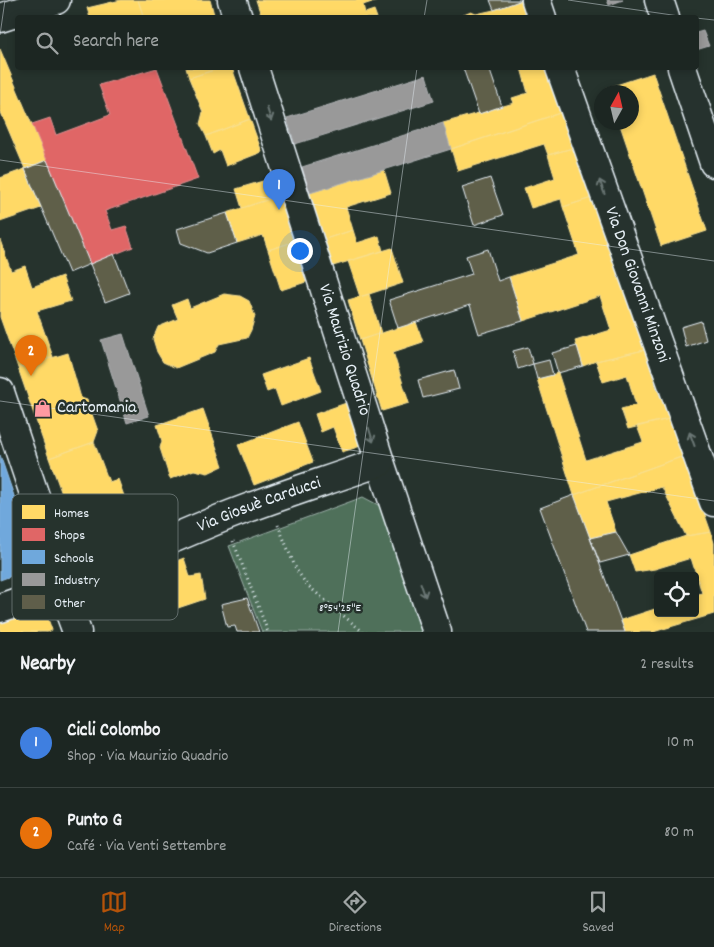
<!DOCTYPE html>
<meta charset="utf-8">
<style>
:root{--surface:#1c2622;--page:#252e2a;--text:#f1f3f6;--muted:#a0a5a5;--line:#3a4340;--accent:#b45309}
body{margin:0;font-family:Dekko,sans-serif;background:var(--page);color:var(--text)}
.controls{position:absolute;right:15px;bottom:15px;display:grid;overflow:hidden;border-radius:5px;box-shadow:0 2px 8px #0003}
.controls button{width:45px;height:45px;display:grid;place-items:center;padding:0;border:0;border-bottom:1px solid var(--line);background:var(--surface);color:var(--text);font:25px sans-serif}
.compass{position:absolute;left:594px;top:85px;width:45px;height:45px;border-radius:50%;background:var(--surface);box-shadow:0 2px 8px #0003;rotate:8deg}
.you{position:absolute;left:299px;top:250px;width:18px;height:18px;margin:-12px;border:4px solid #fff;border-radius:50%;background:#1a73e8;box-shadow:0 0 0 8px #1a73e833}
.badge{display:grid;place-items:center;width:32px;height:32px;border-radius:50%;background:var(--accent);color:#fff;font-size:16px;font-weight:700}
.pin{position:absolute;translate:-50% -41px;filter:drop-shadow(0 1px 2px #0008)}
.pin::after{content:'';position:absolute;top:26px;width:18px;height:15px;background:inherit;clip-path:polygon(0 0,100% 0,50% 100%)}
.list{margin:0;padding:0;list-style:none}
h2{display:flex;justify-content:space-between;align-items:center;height:65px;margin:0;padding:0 20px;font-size:21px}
h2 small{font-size:16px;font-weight:400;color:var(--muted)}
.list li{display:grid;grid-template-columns:32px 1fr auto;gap:15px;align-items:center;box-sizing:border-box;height:90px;padding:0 20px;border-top:1px solid var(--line)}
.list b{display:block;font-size:19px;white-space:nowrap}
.list p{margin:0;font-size:16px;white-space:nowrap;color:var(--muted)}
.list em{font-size:16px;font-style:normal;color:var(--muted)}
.icon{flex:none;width:28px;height:28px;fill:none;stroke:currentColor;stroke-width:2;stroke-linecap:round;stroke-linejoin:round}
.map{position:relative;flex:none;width:714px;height:632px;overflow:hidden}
.search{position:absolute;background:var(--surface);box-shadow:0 2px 8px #0003;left:15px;right:15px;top:15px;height:55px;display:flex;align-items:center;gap:12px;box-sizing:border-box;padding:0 18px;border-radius:5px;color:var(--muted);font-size:19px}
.sheet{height:245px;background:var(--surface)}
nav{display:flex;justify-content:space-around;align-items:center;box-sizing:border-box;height:70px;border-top:1px solid var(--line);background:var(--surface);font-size:14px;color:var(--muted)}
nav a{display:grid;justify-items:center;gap:2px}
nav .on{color:var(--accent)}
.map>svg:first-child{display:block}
.green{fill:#4f705a;stroke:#9cb0a9}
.homes{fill:#ffd966;stroke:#f8e092}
.shops{fill:#e06666;stroke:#e29092}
.schools{fill:#6fa8dc;stroke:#93bee4}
.industry{fill:#999;stroke:#b1b3b6}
.building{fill:#5f5e4a;stroke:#e8f1f8}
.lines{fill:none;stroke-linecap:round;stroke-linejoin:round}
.minor-casing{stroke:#e8f1f8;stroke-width:31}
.path{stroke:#e8f1f8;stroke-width:3;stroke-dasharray:1 4;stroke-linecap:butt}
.minor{stroke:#26332d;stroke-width:28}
.oneway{stroke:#6a7674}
.ticks{fill:none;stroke:#e8f1f8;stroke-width:1;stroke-opacity:0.45}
.labels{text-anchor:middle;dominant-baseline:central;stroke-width:5;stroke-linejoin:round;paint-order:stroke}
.street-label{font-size:18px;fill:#e8f1f8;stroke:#26332d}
.poi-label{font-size:18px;fill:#e8f1f8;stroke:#26332d;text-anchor:start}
.key{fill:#26332d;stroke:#606c6a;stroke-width:1}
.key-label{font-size:14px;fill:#e8f1f8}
.ticks-label{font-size:12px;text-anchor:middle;fill:#e8f1f8;stroke:#26332d;stroke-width:5;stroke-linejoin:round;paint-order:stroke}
</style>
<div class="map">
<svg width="714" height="632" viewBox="0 0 714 632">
<rect width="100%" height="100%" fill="#26332d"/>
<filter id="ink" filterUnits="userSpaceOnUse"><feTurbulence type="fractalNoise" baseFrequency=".02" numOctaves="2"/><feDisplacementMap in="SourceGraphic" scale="10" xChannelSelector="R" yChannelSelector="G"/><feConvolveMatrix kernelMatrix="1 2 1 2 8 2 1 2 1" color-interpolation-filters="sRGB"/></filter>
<g filter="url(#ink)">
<!-- green -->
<path class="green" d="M363,497L380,506L426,632H262L229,546Z"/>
<!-- homes -->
<path class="homes" d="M121,0H138L144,18H90L87,8Z
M138,0H210L215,18H144Z
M256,0H378L363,5L365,13L374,10L377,18H262Z
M522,0H526L533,18H456L471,12L476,14L494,10Z
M0,49L47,160L25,169L0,110Z
M186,68H220L189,78Z
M220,68H232L250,119L206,136L200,124L203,112L189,78Z
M521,68H550L563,112L451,149L443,123L514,103L512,98L528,93Z
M653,73L707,231L661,246L619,122H632V92H609L607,88Z
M563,112L576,147L548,155L544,144L458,171L451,149Z
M250,119L262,152L226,166L220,150L213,154L206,136Z
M576,147L595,197L563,207L561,199L531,208L524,188L555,178L548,155Z
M25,169L41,208L0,222V178Z
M384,170L391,193L346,207L353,230L325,239L310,193Z
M273,178L279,196L242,208L236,189Z
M279,196L293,242L268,250L263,235L237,243L227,213Z
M595,197L644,350L596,361L583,366L575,341L611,330L600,296L523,321L509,277L579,255L563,207Z
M353,230L357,243L379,236L383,251L333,266L325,239Z
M0,240L11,271L25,266L32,287L62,276L71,301L37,311L53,357L18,368L0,317Z
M293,242L306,282L281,290L268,250Z
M392,248L403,283L360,297L348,261Z
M224,294L240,296L249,301L255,316L251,330L247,338L219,344L215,352L176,368L163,362L157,352L153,339L158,327L178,319L172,305L187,299L190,308Z
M369,294L381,333L360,340L348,300Z
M416,322L423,342L393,352L409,403L382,411L360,340Z
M644,350L657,389L669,419L628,429L621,409L636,405L627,375L603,382L596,361Z
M68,353L81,398L87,400L98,431L94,442L49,458L18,368Z
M309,358L321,391L281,406L275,389L267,392L261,375Z
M558,373L586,460L643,442L637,426L669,419L684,456L574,495L537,379Z
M349,402L364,445L342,452L333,427L321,432L315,414Z
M203,409L223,466L208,473L194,470L170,479L160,448L162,441L157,425Z
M298,422L313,462L254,485L238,445Z
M94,442L109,482L118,479L134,524L80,544L49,458Z
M684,456L711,532L686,536L662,487L606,502L616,532L590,538L574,495Z
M711,532L714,543V614L653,632H625L621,620L658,608V613H695V595L702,593L691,558L655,569L635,572L629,555L686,536Z
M184,558L190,577L201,575L205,599L154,616L147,594L139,597L133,578Z
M44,608L52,630L48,632H0V624Z"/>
<!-- shops -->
<path class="shops" d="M157,68L198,179L105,211L112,230L126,226L133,247L90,264L32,124L50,118L56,135L110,115L99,85Z"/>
<!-- schools -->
<path class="schools" d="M0,455L38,566L0,580Z"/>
<!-- industry -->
<path class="industry" d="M607,0H623L609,5Z
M703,31L709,46L696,50V33Z
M426,75L434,101L295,144L287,118Z
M443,123L451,149L310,193L302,167Z
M123,334L149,416L127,423L101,340Z"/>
<!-- building -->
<path class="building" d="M490,0H522L494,10Z
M463,68H489L502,106L479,114Z
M47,160L90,264L69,273L25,169Z
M490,178L503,215L474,225L462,187Z
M227,213L237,243L207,253L181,243L177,229Z
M488,249L498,281L509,277L523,321L479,334L470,305L398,328L389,300L472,274L466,256Z
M114,254L129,293L105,302L90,264Z
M701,321L706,340L686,347L681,327Z
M577,346L583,366L558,373L552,353Z
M528,347L533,364L518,369L513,351Z
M549,360L553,375L537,379L533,364Z
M454,370L459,389L423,398L418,380Z
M574,495L590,538L625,632H586L540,508Z
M616,532L629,555L600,563L590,538Z
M247,598L259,632H237L235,626L227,627L221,604Z"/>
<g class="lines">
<defs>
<g id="minor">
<path d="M232,0L238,18"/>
<path d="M536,0L542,18"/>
<path d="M659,0L665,18"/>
<path d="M0,18L56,0"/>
<path id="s1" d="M254,68L380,462L437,632"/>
<path id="s2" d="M560,68L714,502"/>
<path d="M682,68L714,163"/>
<path d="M0,392L50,541L60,586L77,632"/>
<path id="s3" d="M0,608C76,583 148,548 222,518C274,497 327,481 380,462"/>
</g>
</defs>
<!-- minor casing -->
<use href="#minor" class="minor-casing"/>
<!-- path -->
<path class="path" d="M278,525L296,569L307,585L363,632
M233,541L268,632"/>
<!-- minor -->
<use href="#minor" class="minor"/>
</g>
<!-- one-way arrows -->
<defs><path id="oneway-shaft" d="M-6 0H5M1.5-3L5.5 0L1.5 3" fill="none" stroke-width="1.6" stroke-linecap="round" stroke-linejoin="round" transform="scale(1.25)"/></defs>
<g class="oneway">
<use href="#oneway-shaft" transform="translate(269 114) rotate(72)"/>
<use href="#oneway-shaft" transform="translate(602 187) rotate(-110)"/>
<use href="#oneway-shaft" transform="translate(371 435) rotate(72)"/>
<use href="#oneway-shaft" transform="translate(692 439) rotate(-110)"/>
<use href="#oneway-shaft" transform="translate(423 590) rotate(71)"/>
</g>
</g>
<!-- ticks -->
<path class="ticks" d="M568,0L693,18M424,18L427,0M696,18L714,20M0,35L5,0M0,160L714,261M0,401L714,501M338,632L417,68"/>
<!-- icons -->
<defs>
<symbol id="shop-bare" viewBox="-9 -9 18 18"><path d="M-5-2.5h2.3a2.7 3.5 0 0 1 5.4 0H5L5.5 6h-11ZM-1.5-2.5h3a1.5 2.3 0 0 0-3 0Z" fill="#ff9aa2" stroke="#26332d" stroke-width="2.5" paint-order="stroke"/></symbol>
</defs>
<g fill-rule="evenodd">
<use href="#shop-bare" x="30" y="396" width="25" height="25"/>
</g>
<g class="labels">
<!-- street labels -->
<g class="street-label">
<text stroke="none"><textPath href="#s2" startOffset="230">Via Don Giovanni Minzoni</textPath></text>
<text stroke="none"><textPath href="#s1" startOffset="296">Via Maurizio Quadrio</textPath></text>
<text stroke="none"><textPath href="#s3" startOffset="279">Via Giosuè Carducci</textPath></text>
</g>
<!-- poi labels -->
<g class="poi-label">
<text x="57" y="408">Cartomania</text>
</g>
</g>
<!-- legend -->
<rect x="12" y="494" width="166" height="126" rx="8" class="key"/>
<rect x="22" y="505" width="23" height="14" fill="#ffd966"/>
<rect x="22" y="528" width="23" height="13" fill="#e06666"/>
<rect x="22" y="550" width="23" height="14" fill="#6fa8dc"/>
<rect x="22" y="573" width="23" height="13" fill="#999"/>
<rect x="22" y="595" width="23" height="14" fill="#5f5e4a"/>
<g class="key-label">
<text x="54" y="517">Homes</text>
<text x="54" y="539">Shops</text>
<text x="54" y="562">Schools</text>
<text x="54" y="584">Industry</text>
<text x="54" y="607">Other</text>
</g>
<g class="ticks-label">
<text x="340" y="611">8°54'25"E</text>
</g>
</svg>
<div class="controls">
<button><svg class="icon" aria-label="locate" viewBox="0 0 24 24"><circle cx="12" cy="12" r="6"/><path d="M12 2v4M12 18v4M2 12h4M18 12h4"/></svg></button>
</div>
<svg class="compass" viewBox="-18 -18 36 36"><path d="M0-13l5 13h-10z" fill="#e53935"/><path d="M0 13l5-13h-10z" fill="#a0a5a5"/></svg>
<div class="you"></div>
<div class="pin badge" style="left:279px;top:210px;background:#3f7fe0">1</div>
<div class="pin badge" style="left:31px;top:376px;background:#e8710a">2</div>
<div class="search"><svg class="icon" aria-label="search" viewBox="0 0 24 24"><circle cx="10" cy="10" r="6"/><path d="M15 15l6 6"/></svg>Search here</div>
</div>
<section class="sheet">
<h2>Nearby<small>2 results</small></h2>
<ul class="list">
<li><span class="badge" style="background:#3f7fe0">1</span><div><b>Cicli Colombo</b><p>Shop · Via Maurizio Quadrio</p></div><em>10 m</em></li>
<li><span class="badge" style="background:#e8710a">2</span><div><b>Punto G</b><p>Café · Via Venti Settembre</p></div><em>80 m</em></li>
</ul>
</section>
<nav>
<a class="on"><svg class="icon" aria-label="map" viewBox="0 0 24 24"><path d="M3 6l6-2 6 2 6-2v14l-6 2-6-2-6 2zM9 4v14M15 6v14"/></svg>Map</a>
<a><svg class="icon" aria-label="directions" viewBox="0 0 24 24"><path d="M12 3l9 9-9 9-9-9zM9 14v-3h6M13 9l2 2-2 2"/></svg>Directions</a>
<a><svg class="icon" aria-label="saved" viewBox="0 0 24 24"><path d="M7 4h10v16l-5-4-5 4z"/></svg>Saved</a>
</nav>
